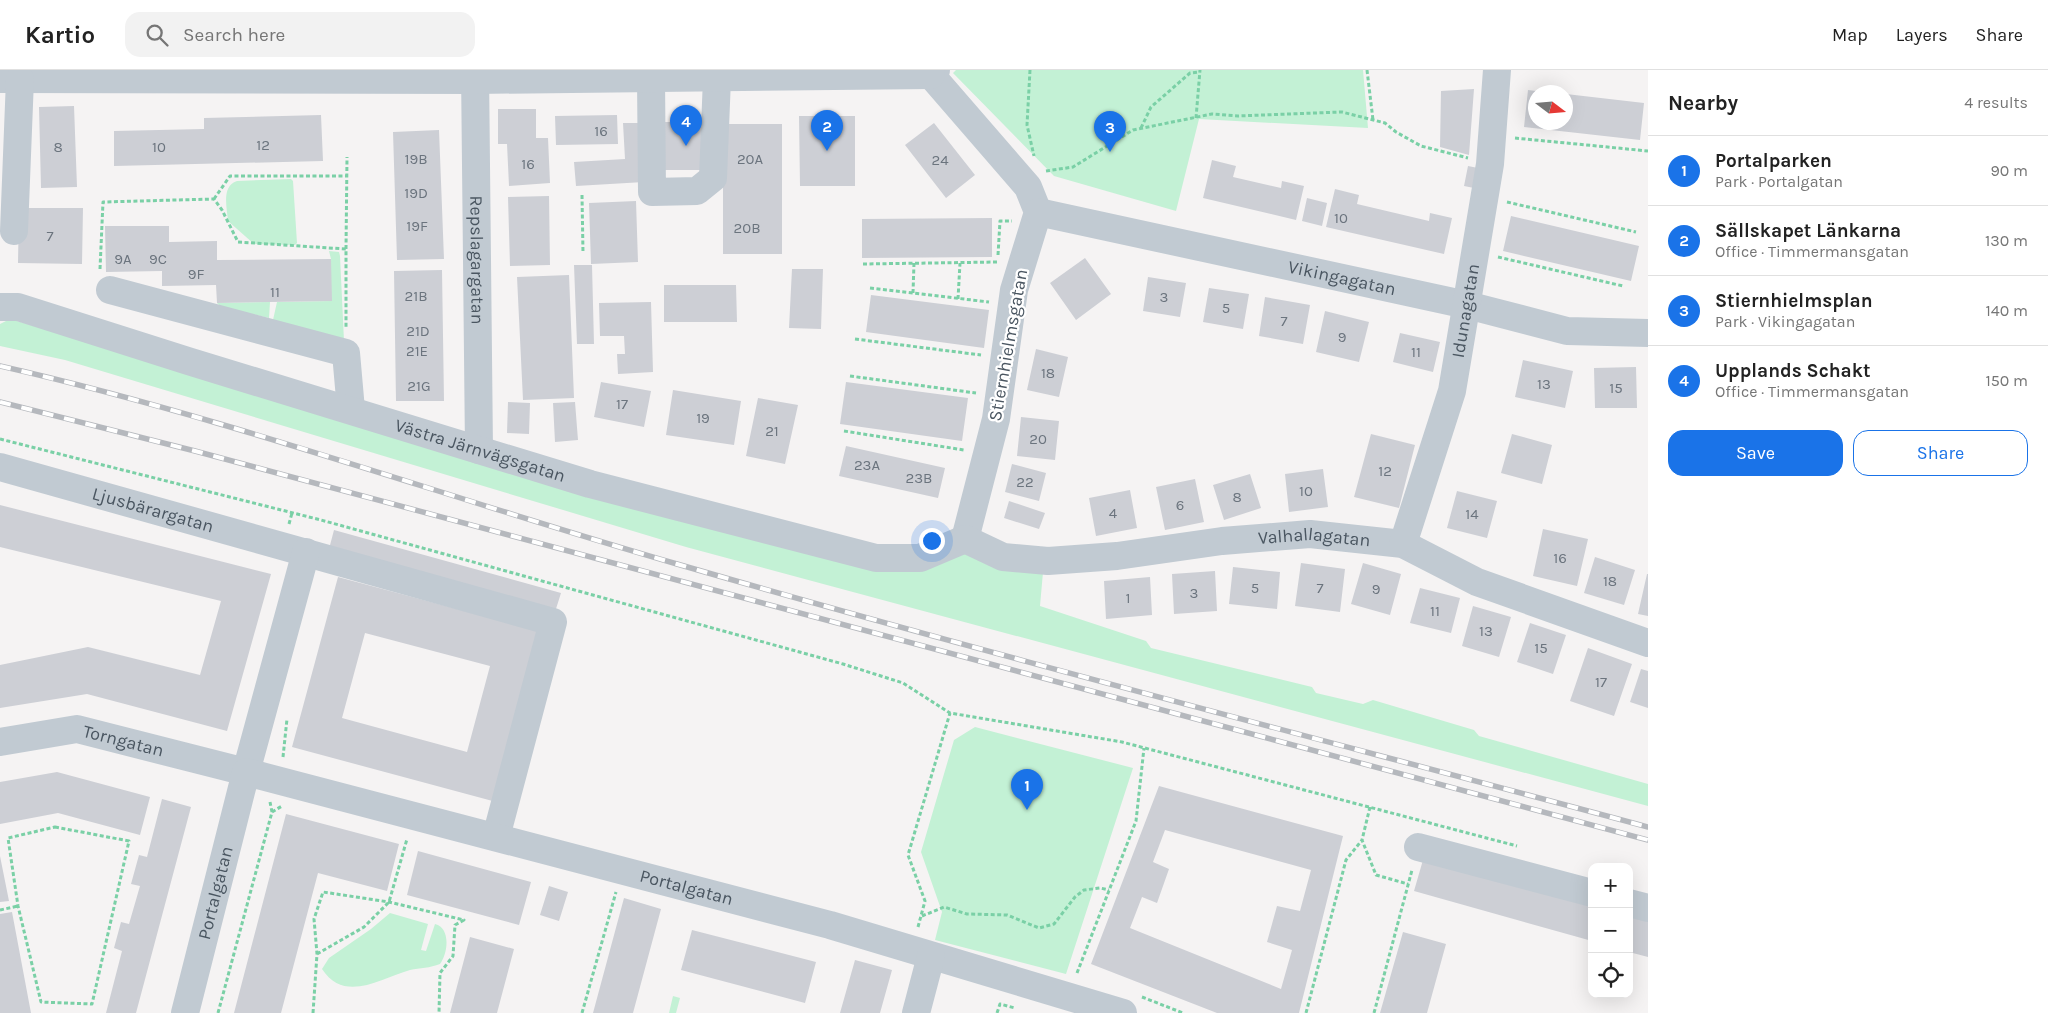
<!DOCTYPE html>
<meta charset="utf-8">
<style>
:root{--surface:#fff;--page:#f2f2f2;--text:#222;--muted:#767676;--line:#e0e0e0;--accent:#1a73e8}
body{margin:0;font-family:Karla,sans-serif;background:var(--page);color:var(--text)}
.controls{position:absolute;right:15px;bottom:15px;display:grid;overflow:hidden;border-radius:10px;box-shadow:0 5px 20px #0002}
.controls button{width:45px;height:45px;display:grid;place-items:center;padding:0;border:0;border-bottom:1px solid var(--line);background:var(--surface);color:var(--text);font:25px sans-serif}
.compass{position:absolute;left:1528px;top:15px;width:45px;height:45px;border-radius:50%;background:var(--surface);box-shadow:0 5px 20px #0002;rotate:106deg}
.you{position:absolute;left:931px;top:470px;width:18px;height:18px;margin:-12px;border:4px solid #fff;border-radius:50%;background:#1a73e8;box-shadow:0 0 0 8px #1a73e833}
.badge{display:grid;place-items:center;width:32px;height:32px;border-radius:50%;background:var(--accent);color:#fff;font-size:16px;font-weight:700}
.pin{position:absolute;translate:-50% -41px;filter:drop-shadow(0 1px 2px #0008)}
.pin::after{content:'';position:absolute;top:26px;width:18px;height:15px;background:inherit;clip-path:polygon(0 0,100% 0,50% 100%)}
.list{margin:0;padding:0;list-style:none}
h2{display:flex;justify-content:space-between;align-items:center;height:65px;margin:0;padding:0 20px;font-size:21px}
h2 small{font-size:16px;font-weight:400;color:var(--muted)}
.list li{display:grid;grid-template-columns:32px 1fr auto;gap:15px;align-items:center;box-sizing:border-box;height:70px;padding:0 20px;border-top:1px solid var(--line)}
.list b{display:block;font-size:19px;white-space:nowrap}
.list p{margin:0;font-size:16px;white-space:nowrap;color:var(--muted)}
.list em{font-size:16px;font-style:normal;color:var(--muted)}
.actions{display:flex;gap:10px;padding:15px 20px}
.actions a{flex:1;padding:11px 0;border:1px solid var(--accent);border-radius:15px;text-align:center;font-size:18px;color:var(--accent)}
.actions .main{background:var(--accent);color:#fff}
.icon{flex:none;width:28px;height:28px;fill:none;stroke:currentColor;stroke-width:2;stroke-linecap:round;stroke-linejoin:round}
.map{position:relative;flex:none;width:1648px;height:943px;overflow:hidden}
header{display:flex;align-items:center;gap:30px;box-sizing:border-box;height:70px;padding:0 25px;background:var(--surface);border-bottom:1px solid var(--line)}
header strong{font-size:24px}
nav{display:flex;gap:28px;margin-inline-start:auto;font-size:18px}
.search{width:350px;height:45px;background:var(--page);display:flex;align-items:center;gap:12px;box-sizing:border-box;padding:0 18px;border-radius:15px;color:var(--muted);font-size:19px}
main{display:flex}
aside{flex:1;background:var(--surface)}
.map>svg:first-child{display:block}
.green{fill:#c3f1d5}
.building{fill:#cdcfd5;fill-rule:evenodd}
.lines{fill:none;stroke-linecap:round;stroke-linejoin:round}
.path{stroke:#7ad0a6;stroke-width:3;stroke-dasharray:4 2.5;stroke-linecap:butt}
.minor{stroke:#c1cad2;stroke-width:28}
.rail-casing{stroke:#b5b8bd;stroke-width:5.5}
.rail{stroke:#fff;stroke-width:4;stroke-dasharray:11;stroke-linecap:butt}
.labels{text-anchor:middle;dominant-baseline:central;stroke-width:4.5;stroke-linejoin:round;paint-order:stroke}
.number-label{font-size:15px;fill:#6b747e}
.street-label{font-size:18px;fill:#4a5661;stroke:#fff}
</style>
<header>
<strong>Kartio</strong>
<div class="search"><svg class="icon" aria-label="search" viewBox="0 0 24 24"><circle cx="10" cy="10" r="6"/><path d="M15 15l6 6"/></svg>Search here</div>
<nav><a>Map</a><a>Layers</a><a>Share</a></nav>
</header>
<main>
<div class="map">
<svg width="1648" height="943" viewBox="0 0 1648 943">
<rect width="100%" height="100%" fill="#f5f3f3"/>
<!-- green -->
<path class="green" d="M956,0H1363L1368,58L1199,49L1176,141L1054,106L953,3Z
M291,109L293,111L297,173L295,175L254,174L228,151C227,138 221,116 237,111Z
M329,181L339,182L340,186L344,271L273,250L277,232L331,231V189Z
M270,232L269,248L221,237L217,233Z
M10,249L763,465L948,480L1043,502L1040,536L1146,571L1151,578L1312,617L1316,623L1363,634L1373,630L1474,660L1479,666L1648,714V736L686,477L65,290L0,276V254Z
M975,657L1133,698L1066,904L935,870L942,842L921,782L954,670Z
M390,843L428,854L421,880L426,881L435,854C451,858 448,883 440,894C430,898 420,898 410,900C381,908 345,934 322,899L329,888L371,859Z
M673,926L680,928L676,943H669Z"/>
<!-- building -->
<path class="building" d="M1474,19L1469,85L1440,77L1441,21Z
M1528,20L1536,21V52H1566V24L1644,33L1640,70L1524,57Z
M74,36L77,117L41,118L39,37Z
M498,39H536V68H548L550,113L509,116L507,74H498Z
M321,45L323,91L114,96V61L204,59V48Z
M617,45L618,74L556,75L555,46Z
M799,46H855V116H800Z
M662,52H710L709,100H662Z
M623,53H642L644,112L576,116L574,92L625,89Z
M934,53L975,105L946,128L905,75Z
M723,54H782V184H723Z
M439,60L444,189L397,190L393,62Z
M1212,90L1236,96L1233,107L1281,118L1282,111L1304,116L1296,150L1203,128Z
M1468,96L1478,98L1474,118L1464,116Z
M1335,119L1359,125L1357,134L1429,151L1430,143L1452,148L1444,184L1326,157Z
M549,126L550,195L510,196L508,127Z
M1307,128L1327,133L1322,156L1302,151Z
M636,131L638,192L591,194L589,133Z
M19,138H83L82,194L18,193Z
M1511,146L1639,176L1631,211L1503,181Z
M992,148V187L862,188V149Z
M105,156H169V172L217,171V190L331,189L332,231L217,233L216,215L162,216V201L106,202Z
M1085,188L1111,224L1076,250L1050,213Z
M574,195H592L594,274H577Z
M792,199H823L821,259L789,258Z
M442,200L444,331H396L394,201Z
M569,205L574,328L523,330L517,207Z
M1148,207L1186,213L1180,247L1143,241Z
M664,215H736L737,252H664Z
M1209,218L1249,224L1243,259L1203,252Z
M871,225L989,240L984,278L866,262Z
M1265,227L1310,235L1303,274L1259,266Z
M651,232L653,302L618,304L617,284H625L624,266H600L599,233Z
M1325,241L1369,252L1359,292L1316,282Z
M1400,263L1440,272L1433,302L1393,292Z
M1036,279L1068,287L1059,327L1027,320Z
M1523,290L1573,301L1565,338L1515,327Z
M1636,297L1637,338H1595L1594,298Z
M601,312L651,321L644,357L594,347Z
M846,312L968,328L962,371L840,354Z
M673,320L741,331L734,375L666,365Z
M758,328L798,335L785,394L746,386Z
M508,332L530,333L529,364L507,363Z
M575,332L578,370L555,372L553,333Z
M1021,347L1059,351L1055,390L1017,386Z
M1371,364L1415,375L1399,438L1354,427Z
M1512,364L1552,375L1542,414L1501,403Z
M846,376L945,398L938,428L839,406Z
M1012,394L1046,403L1039,431L1005,422Z
M1323,399L1328,437L1289,442L1285,404Z
M1250,404L1261,438L1224,450L1213,415Z
M1195,409L1204,452L1165,460L1156,417Z
M1130,420L1137,458L1096,466L1089,428Z
M1457,421L1497,431L1487,468L1447,458Z
M1009,431L1045,443L1039,459L1004,448Z
M0,435L271,504L227,661L87,624L0,638V595L88,577L200,605L221,531L0,477Z
M1543,459L1588,469L1577,516L1533,506Z
M334,460L561,523L555,542L329,479Z
M1595,487L1635,500L1624,535L1584,523Z
M1301,493L1345,499L1340,542L1295,536Z
M1363,493L1401,504L1390,545L1351,534Z
M1233,497L1280,502L1277,539L1229,534Z
M1215,501L1217,541L1174,544L1172,504Z
M1647,504H1648V546L1638,544Z
M338,507L546,563L500,733L292,677ZM365,563L490,596L467,682L342,648Z
M1150,507L1152,545L1106,549L1104,511Z
M1420,518L1460,528L1451,563L1410,553Z
M1473,536L1511,547L1499,587L1462,576Z
M1530,553L1566,565L1553,604L1517,592Z
M1588,578L1632,594L1614,646L1570,631Z
M1641,599L1648,601V638L1630,632Z
M57,702L150,727L140,765L58,743L0,754V712Z
M1159,716L1343,766L1299,943H1217L1091,894ZM1165,760L1311,800L1300,841L1277,836L1267,872L1292,880L1281,919L1130,858L1142,827L1157,833L1169,799L1153,792Z
M162,729L191,737L136,943H106L122,881L114,878L121,852L129,854L140,816L131,814L139,785L147,787Z
M286,744L399,774L387,821L318,803L281,943H234Z
M418,781L531,812L519,855L407,825Z
M1425,783L1592,830V871L1414,821Z
M0,786L9,831L0,832Z
M549,816L568,822L559,851L540,845Z
M624,828L661,839L633,943H593Z
M1629,841L1648,846V887L1629,882Z
M12,842L31,943H0V844Z
M692,860L816,892L805,933L681,900Z
M1403,862L1446,874L1427,943H1380Z
M470,867L514,879L497,943H450Z
M855,890L892,900L880,943H840Z"/>
<g class="lines">
<!-- path -->
<path class="path" d="M1030,0L1027,55L1034,86
M1367,0L1373,50
M1196,48L1200,0
M1141,58L1151,37L1190,3L1199,2
M1515,68L1648,81
M1046,101L1073,97L1133,60L1212,44L1238,46L1342,42L1385,53L1396,62L1421,76L1468,88
M582,125L583,183
M214,129L230,106H347
M1507,132L1636,162
M346,179L347,87
M998,185L1000,151H1012
M1498,187L1623,216
M863,194L998,192
M100,199L103,132L214,129L222,140L238,172L346,179V258
M870,218L989,232
M913,223L914,193
M958,229L960,193
M855,269L981,285
M850,306L976,323
M844,361L964,380
M0,369L321,450L843,594L903,613L950,643L1122,672L1517,776
M289,454L292,443
M283,687L287,649
M1370,737L1362,770L1376,805L1408,814
M272,742L282,736
M55,757L129,771L92,934L41,932L18,836L8,768Z
M0,840L18,836
M922,846L944,837L967,844L1007,845L1039,858L1054,854L1075,827L1084,820L1100,818L1109,820
M918,857L925,831L908,785L950,643
M317,884L364,857L389,832L407,769
M1077,903L1136,751L1144,678
M1142,927L1183,943
M218,943L272,742L270,732
M313,943L317,884L314,849L323,822L389,832L464,850L455,855L453,886L440,903L439,943
M582,943L616,822
M997,943L1000,934L1015,938
M1306,943L1346,790L1362,770
M1374,943L1412,800"/>
<!-- minor -->
<g class="minor">
<path id="s1" d="M475,0L479,380"/>
<path d="M936,0L931,5L1028,117L1038,142L1014,220L996,349L965,469"/>
<path d="M651,8L652,122L697,121L713,108L717,8"/>
<path d="M0,9L475,10L931,5"/>
<path id="s2" d="M1038,142L1467,235L1567,261L1648,263"/>
<path d="M14,161L20,9"/>
<path d="M110,220L346,283L351,340"/>
<path id="s3" d="M0,237H18L188,291L590,414L876,488H920L965,469"/>
<path id="s4" d="M0,397L553,552L496,767"/>
<path id="s5" d="M965,469L1003,487L1048,491L1117,486L1222,471L1310,464L1403,474L1477,512L1648,573"/>
<path id="s6" d="M1403,474L1452,321L1490,94L1497,0"/>
<path id="s7" d="M0,672L77,659L246,702L306,482"/>
<path d="M1418,777L1592,823"/>
<path d="M1629,833L1648,838"/>
<path id="s8" d="M185,943L246,702L830,855L1123,943"/>
<path d="M916,943L931,886"/>
</g>
<defs>
<path id="rail" d="M0,296C229,348 451,429 677,494C999,587 1324,670 1648,757
M0,332L195,381L1648,770"/>
</defs>
<!-- rail casing -->
<use href="#rail" class="rail-casing"/>
<!-- rail -->
<use href="#rail" class="rail"/>
</g>
<g class="labels">
<!-- number labels -->
<g class="number-label">
<text x="601" y="61">16</text>
<text x="263" y="75">12</text>
<text x="58" y="77">8</text>
<text x="159" y="77">10</text>
<text x="416" y="89">19B</text>
<text x="750" y="89">20A</text>
<text x="940" y="90">24</text>
<text x="528" y="94">16</text>
<text x="416" y="123">19D</text>
<text x="1341" y="148">10</text>
<text x="417" y="156">19F</text>
<text x="747" y="158">20B</text>
<text x="50" y="166">7</text>
<text x="123" y="189">9A</text>
<text x="158" y="189">9C</text>
<text x="196" y="204">9F</text>
<text x="275" y="222">11</text>
<text x="416" y="226">21B</text>
<text x="1164" y="227">3</text>
<text x="1226" y="238">5</text>
<text x="1284" y="251">7</text>
<text x="418" y="261">21D</text>
<text x="1342" y="267">9</text>
<text x="417" y="281">21E</text>
<text x="1416" y="282">11</text>
<text x="1048" y="303">18</text>
<text x="1544" y="314">13</text>
<text x="419" y="316">21G</text>
<text x="1616" y="318">15</text>
<text x="622" y="334">17</text>
<text x="703" y="348">19</text>
<text x="772" y="361">21</text>
<text x="1038" y="369">20</text>
<text x="867" y="395">23A</text>
<text x="1385" y="401">12</text>
<text x="919" y="408">23B</text>
<text x="1025" y="412">22</text>
<text x="1306" y="421">10</text>
<text x="1237" y="427">8</text>
<text x="1180" y="435">6</text>
<text x="1113" y="443">4</text>
<text x="1472" y="444">14</text>
<text x="1560" y="488">16</text>
<text x="1610" y="511">18</text>
<text x="1255" y="518">5</text>
<text x="1320" y="518">7</text>
<text x="1376" y="519">9</text>
<text x="1194" y="523">3</text>
<text x="1128" y="528">1</text>
<text x="1435" y="541">11</text>
<text x="1486" y="561">13</text>
<text x="1541" y="578">15</text>
<text x="1601" y="612">17</text>
</g>
<!-- street labels -->
<g class="street-label">
<text stroke="none"><textPath href="#s1" startOffset="190">Repslagargatan</textPath></text>
<text stroke="none"><textPath href="#s2" startOffset="311">Vikingagatan</textPath></text>
<text stroke="none"><textPath href="#s6" startOffset="242">Idunagatan</textPath></text>
<text transform="translate(1008 275) rotate(-80)">Stiernhielmsgatan</text>
<text stroke="none"><textPath href="#s3" startOffset="502">Västra Järnvägsgatan</textPath></text>
<text stroke="none"><textPath href="#s4" startOffset="159">Ljusbärargatan</textPath></text>
<text stroke="none"><textPath href="#s5" startOffset="355">Valhallagatan</textPath></text>
<text stroke="none"><textPath href="#s7" startOffset="126">Torngatan</textPath></text>
<text stroke="none"><textPath href="#s8" startOffset="704">Portalgatan</textPath></text>
<text stroke="none"><textPath href="#s8" startOffset="124">Portalgatan</textPath></text>
</g>
</g>
</svg>
<div class="controls">
<button>+</button>
<button>−</button>
<button><svg class="icon" aria-label="locate" viewBox="0 0 24 24"><circle cx="12" cy="12" r="6"/><path d="M12 2v4M12 18v4M2 12h4M18 12h4"/></svg></button>
</div>
<svg class="compass" viewBox="-18 -18 36 36"><path d="M0-13l5 13h-10z" fill="#e53935"/><path d="M0 13l5-13h-10z" fill="#767676"/></svg>
<div class="you"></div>
<div class="pin badge" style="left:1027px;top:740px">1</div>
<div class="pin badge" style="left:827px;top:81px">2</div>
<div class="pin badge" style="left:1110px;top:82px">3</div>
<div class="pin badge" style="left:686px;top:76px">4</div>
</div>
<aside>
<h2>Nearby<small>4 results</small></h2>
<ul class="list">
<li><span class="badge">1</span><div><b>Portalparken</b><p>Park · Portalgatan</p></div><em>90 m</em></li>
<li><span class="badge">2</span><div><b>Sällskapet Länkarna</b><p>Office · Timmermansgatan</p></div><em>130 m</em></li>
<li><span class="badge">3</span><div><b>Stiernhielmsplan</b><p>Park · Vikingagatan</p></div><em>140 m</em></li>
<li><span class="badge">4</span><div><b>Upplands Schakt</b><p>Office · Timmermansgatan</p></div><em>150 m</em></li>
</ul>
<div class="actions"><a class="main">Save</a><a>Share</a></div>
</aside>
</main>
